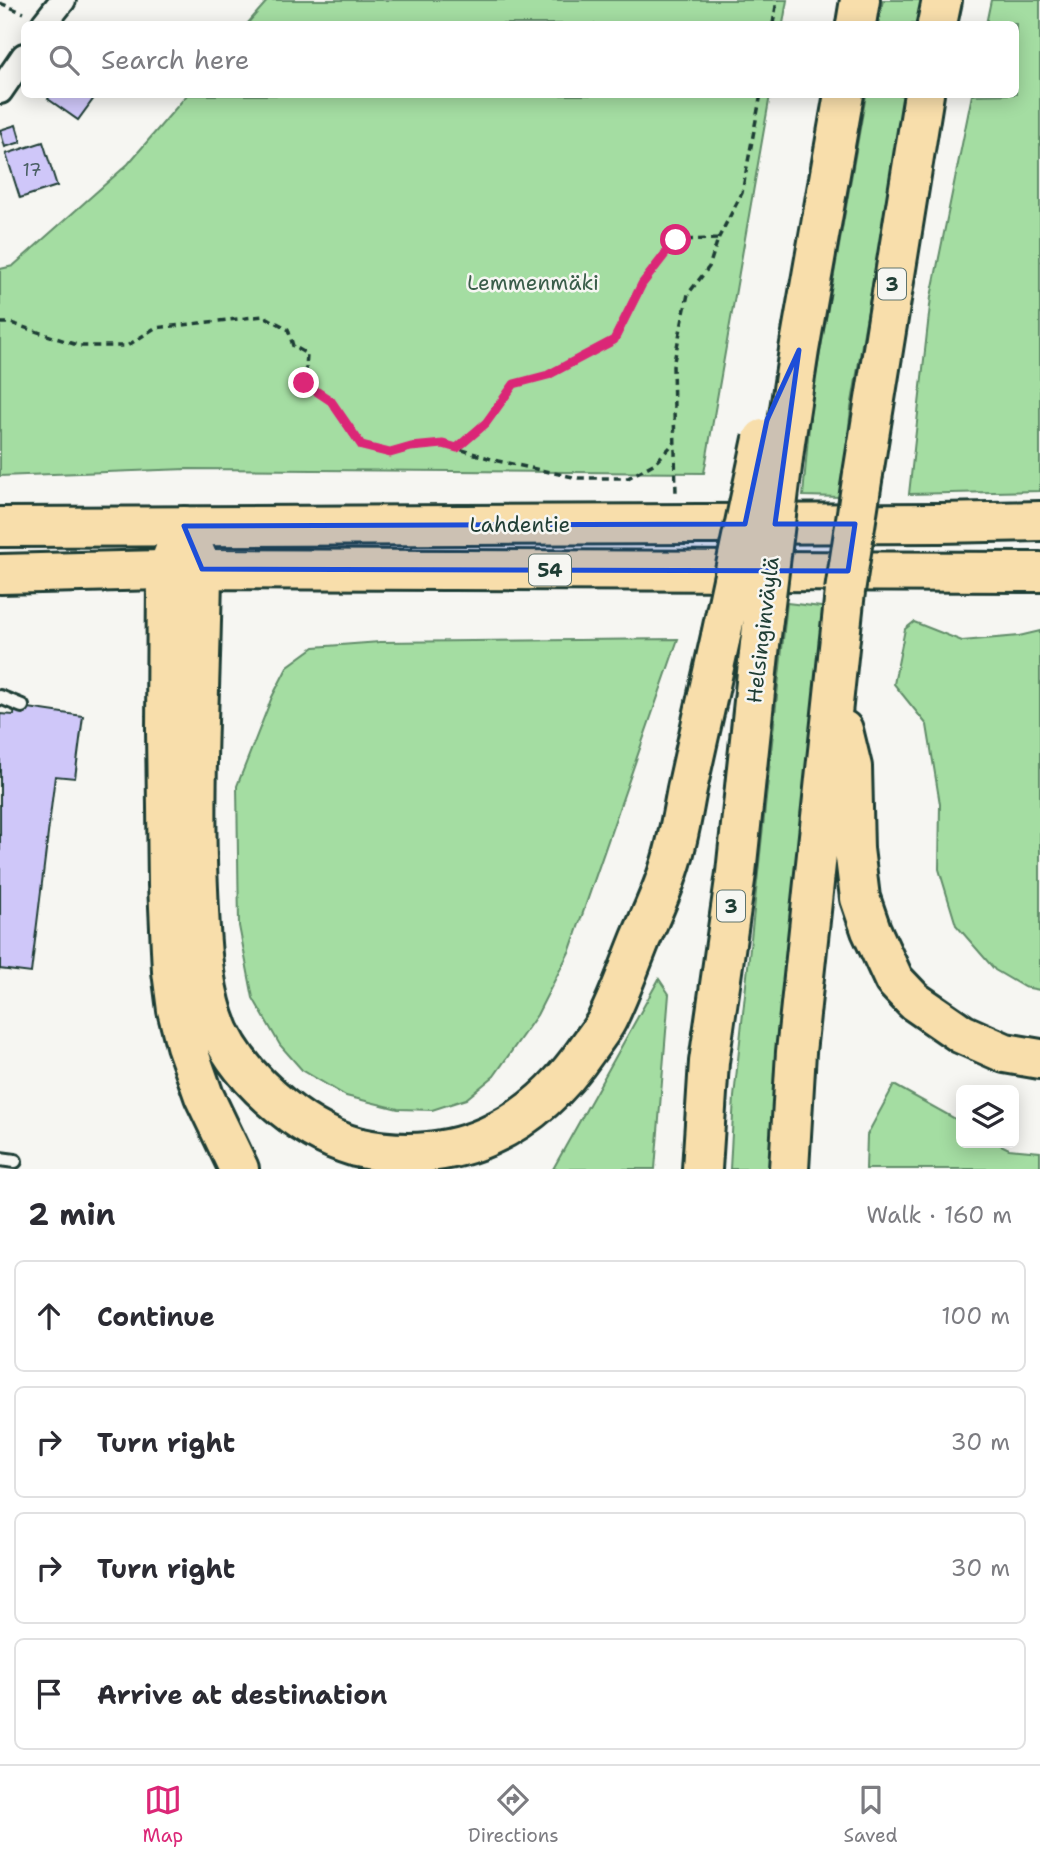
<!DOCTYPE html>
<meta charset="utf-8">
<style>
:root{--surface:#fff;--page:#f7f7f7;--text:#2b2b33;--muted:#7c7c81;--line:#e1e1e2;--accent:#db2777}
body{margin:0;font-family:"Shantell Sans",sans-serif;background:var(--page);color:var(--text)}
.controls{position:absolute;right:21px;bottom:21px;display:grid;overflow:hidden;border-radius:10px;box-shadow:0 4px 18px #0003}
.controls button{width:63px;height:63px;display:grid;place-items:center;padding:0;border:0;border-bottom:2px solid var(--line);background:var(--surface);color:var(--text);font:35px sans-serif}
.stop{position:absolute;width:21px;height:21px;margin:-16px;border:5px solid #db2777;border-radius:50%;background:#fff}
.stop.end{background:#db2777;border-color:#fff;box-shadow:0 2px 7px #0008}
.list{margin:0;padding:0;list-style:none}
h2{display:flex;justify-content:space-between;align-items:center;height:91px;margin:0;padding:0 28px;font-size:30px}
h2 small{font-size:23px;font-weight:400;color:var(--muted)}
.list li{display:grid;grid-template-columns:46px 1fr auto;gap:21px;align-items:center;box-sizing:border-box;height:112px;margin:0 14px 14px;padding:0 14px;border:2px solid var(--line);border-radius:10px}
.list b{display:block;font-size:26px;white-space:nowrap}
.list em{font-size:23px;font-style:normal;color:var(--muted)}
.icon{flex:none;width:38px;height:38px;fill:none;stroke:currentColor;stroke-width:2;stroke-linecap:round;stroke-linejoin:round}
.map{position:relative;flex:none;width:1040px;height:1169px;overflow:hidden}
.search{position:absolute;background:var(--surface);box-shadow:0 4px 18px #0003;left:21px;right:21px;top:21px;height:77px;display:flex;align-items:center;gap:18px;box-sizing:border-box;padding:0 24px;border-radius:10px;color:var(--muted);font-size:26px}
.sheet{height:595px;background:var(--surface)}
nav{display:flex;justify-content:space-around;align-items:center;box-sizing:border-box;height:98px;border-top:2px solid var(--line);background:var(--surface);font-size:19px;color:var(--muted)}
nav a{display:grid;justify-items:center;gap:4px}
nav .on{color:var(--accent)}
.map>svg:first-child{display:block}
.green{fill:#a4dda2;stroke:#628d6b;stroke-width:2}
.building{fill:#cfc7f9;stroke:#1f3d34;stroke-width:2}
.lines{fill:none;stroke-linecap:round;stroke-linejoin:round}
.lane-casing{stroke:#1f3d34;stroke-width:18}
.street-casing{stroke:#1f3d34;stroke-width:30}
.primary-casing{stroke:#1f3d34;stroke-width:44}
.highway-casing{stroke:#1f3d34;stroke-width:44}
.path{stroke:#1f3d34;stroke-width:3.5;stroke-dasharray:7 5;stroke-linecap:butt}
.lane{stroke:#f6f6f2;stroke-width:12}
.street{stroke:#f6f6f2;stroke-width:24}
.primary{stroke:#f8deab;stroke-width:38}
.highway{stroke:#f8deab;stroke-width:38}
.highway-bridge-casing{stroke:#1f3d34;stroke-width:44;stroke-linecap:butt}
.highway-bridge{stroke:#f8deab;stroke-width:38}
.route{stroke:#db2777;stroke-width:9}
.marked{fill:#1d4ed8;fill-opacity:0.2;stroke:#1d4ed8;stroke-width:5;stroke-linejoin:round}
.labels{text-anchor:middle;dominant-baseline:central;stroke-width:5;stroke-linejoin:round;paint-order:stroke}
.number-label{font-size:18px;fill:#4b6065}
.shield{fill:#f6f6f2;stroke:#60746d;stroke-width:2}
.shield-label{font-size:19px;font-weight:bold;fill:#1f3d34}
.park-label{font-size:21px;fill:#3a5d4a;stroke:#f6f6f2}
.street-label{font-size:21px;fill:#1f3d34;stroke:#f6f6f2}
</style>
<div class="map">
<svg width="1040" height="1169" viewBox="0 0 1040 1169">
<rect width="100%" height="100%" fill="#f6f6f2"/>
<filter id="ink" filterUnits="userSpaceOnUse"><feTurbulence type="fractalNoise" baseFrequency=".0143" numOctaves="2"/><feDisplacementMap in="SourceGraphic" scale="14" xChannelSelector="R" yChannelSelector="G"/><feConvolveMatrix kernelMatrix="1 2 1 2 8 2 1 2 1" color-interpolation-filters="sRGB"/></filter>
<g filter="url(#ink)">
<!-- green -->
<path class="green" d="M268,0H787L783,24H247Z
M883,0H921L917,24H878Z
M991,0H1040V491L909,494L931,297L972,95L1016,94V24H986Z
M187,95H770L704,473L187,469L0,476V269L13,266L128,164Z
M866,95H905L851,408L841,497L803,496L811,403Z
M787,603L829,608L771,1169H730L734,1097Z
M914,622L962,641L1019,636L1040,631V990L1024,987L995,970L956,925L939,869L940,804L927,725L894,684L905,629Z
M678,639L570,950L537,1015L494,1076L466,1099L432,1110L398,1109L346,1096L302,1070L280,1045L253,998L239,926L237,786L272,697L288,666L314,647L380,642Z
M659,979L669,994L655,1169H553Z
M894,1085L961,1122V1143H997L1009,1149L1040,1152V1169H866L867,1135Z"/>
<!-- building -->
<path class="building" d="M51,94H97L78,120L48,99Z
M16,125L21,142L5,147L0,130Z
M43,142L57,186L20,198L6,154Z
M15,706L83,716L75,778L55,776L31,973L0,969V714L14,715Z"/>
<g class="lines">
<defs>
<path id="lane" d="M0,697L22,706
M0,1159L15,1161"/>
<path id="street" d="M44,24L63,0
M0,91L24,56"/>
<path id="primary" d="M0,527L940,523L1040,521
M0,574L202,569L1040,572"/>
<path id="highway" d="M856,24L860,0
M937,24L942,0
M785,442L799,350L844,94
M863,474L924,94
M184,526L202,569C201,676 193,783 198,889C200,932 201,976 214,1017C233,1074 300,1131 356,1147C454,1169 533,1129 588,1048C594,1039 602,1030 607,1020C620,994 630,965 641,938C651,915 662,892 669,869C678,843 682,815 687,789C698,738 710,687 721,636
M184,526L167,570L166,730L168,885L172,971L177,1010L186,1045L204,1096L239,1169
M843,730L852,767L854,849L860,898L871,930L894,980L914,1001L962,1034L1005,1053L1040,1059
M702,1169L709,1062L736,873L760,644
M789,1169L796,1052L845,591"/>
</defs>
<!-- lane casing -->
<use href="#lane" class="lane-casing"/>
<!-- street casing -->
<use href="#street" class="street-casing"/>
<!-- primary casing -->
<use href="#primary" class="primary-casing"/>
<!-- highway casing -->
<use href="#highway" class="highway-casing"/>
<!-- path -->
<path class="path" d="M0,3L24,13
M773,24L777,0
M718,239L742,193L761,94
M0,323H11L80,346H127L155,328L264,316L288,329L293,346L307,354L305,383L331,402L348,428L362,446L390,453L411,447L443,444L498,461L578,478H628L655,463L675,442
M457,448L486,423L514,384L548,375L613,340L642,284L676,240L718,239L709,267L688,294L673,366L676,494"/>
<!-- lane -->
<use href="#lane" class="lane"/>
<!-- street -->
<use href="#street" class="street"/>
<!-- primary -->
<use href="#primary" class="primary"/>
<!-- highway -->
<use href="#highway" class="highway"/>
<defs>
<path id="highway-bridge" d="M845,591L863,474
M721,636L763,439
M760,644L785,442"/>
</defs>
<!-- highway-bridge casing -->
<use href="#highway-bridge" class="highway-bridge-casing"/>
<!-- highway-bridge -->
<use href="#highway-bridge" class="highway-bridge"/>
</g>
</g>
<g class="lines" filter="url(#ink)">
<!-- route -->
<path class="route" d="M304,383L331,401L362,446L390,453L411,447L443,444L457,448L486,423L514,384L548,375L614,340L642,284L676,240"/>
</g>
<!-- marked area -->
<path class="marked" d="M799,350L775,524H855L848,571L202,569L184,526L745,524L767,420Z"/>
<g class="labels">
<!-- number labels -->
<g class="number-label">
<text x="32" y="170">17</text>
</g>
<!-- shield labels -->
<g class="shield">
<rect x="878" y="268.5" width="28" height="31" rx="5"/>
<rect x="529" y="554.5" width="42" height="31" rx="5"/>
<rect x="717" y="890.5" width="28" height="31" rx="5"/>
</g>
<g class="shield-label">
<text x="892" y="284">3</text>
<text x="550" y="570">54</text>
<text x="731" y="906">3</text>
</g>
<!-- park labels -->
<g class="park-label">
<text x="533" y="283">Lemmenmäki</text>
</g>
<!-- street labels -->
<g class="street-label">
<text x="520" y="525">Lahdentie</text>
<text transform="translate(763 630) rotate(-83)">Helsinginväylä</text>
</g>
</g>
</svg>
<div class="controls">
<button><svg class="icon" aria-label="layers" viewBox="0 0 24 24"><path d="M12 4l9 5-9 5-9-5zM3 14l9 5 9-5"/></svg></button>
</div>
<div class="stop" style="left:676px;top:240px"></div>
<div class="stop end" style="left:304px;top:383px"></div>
<div class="search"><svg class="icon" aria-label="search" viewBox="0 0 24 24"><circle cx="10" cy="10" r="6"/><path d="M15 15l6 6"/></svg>Search here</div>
</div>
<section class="sheet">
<h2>2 min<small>Walk · 160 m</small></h2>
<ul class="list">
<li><svg class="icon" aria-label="ahead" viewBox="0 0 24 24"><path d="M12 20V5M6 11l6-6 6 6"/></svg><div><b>Continue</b></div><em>100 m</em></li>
<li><svg class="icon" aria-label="right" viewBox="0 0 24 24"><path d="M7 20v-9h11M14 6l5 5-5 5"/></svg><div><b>Turn right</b></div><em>30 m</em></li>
<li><svg class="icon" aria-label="right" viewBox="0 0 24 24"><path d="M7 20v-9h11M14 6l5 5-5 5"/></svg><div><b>Turn right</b></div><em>30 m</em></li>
<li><svg class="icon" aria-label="arrive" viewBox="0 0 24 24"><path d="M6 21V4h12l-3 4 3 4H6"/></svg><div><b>Arrive at destination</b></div></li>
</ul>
</section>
<nav>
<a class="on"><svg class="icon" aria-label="map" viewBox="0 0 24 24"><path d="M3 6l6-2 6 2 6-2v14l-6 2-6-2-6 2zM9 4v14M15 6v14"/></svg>Map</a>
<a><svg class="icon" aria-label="directions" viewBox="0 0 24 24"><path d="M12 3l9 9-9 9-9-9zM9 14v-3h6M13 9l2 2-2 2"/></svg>Directions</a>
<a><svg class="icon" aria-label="saved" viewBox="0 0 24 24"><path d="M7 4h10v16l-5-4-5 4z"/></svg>Saved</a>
</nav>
